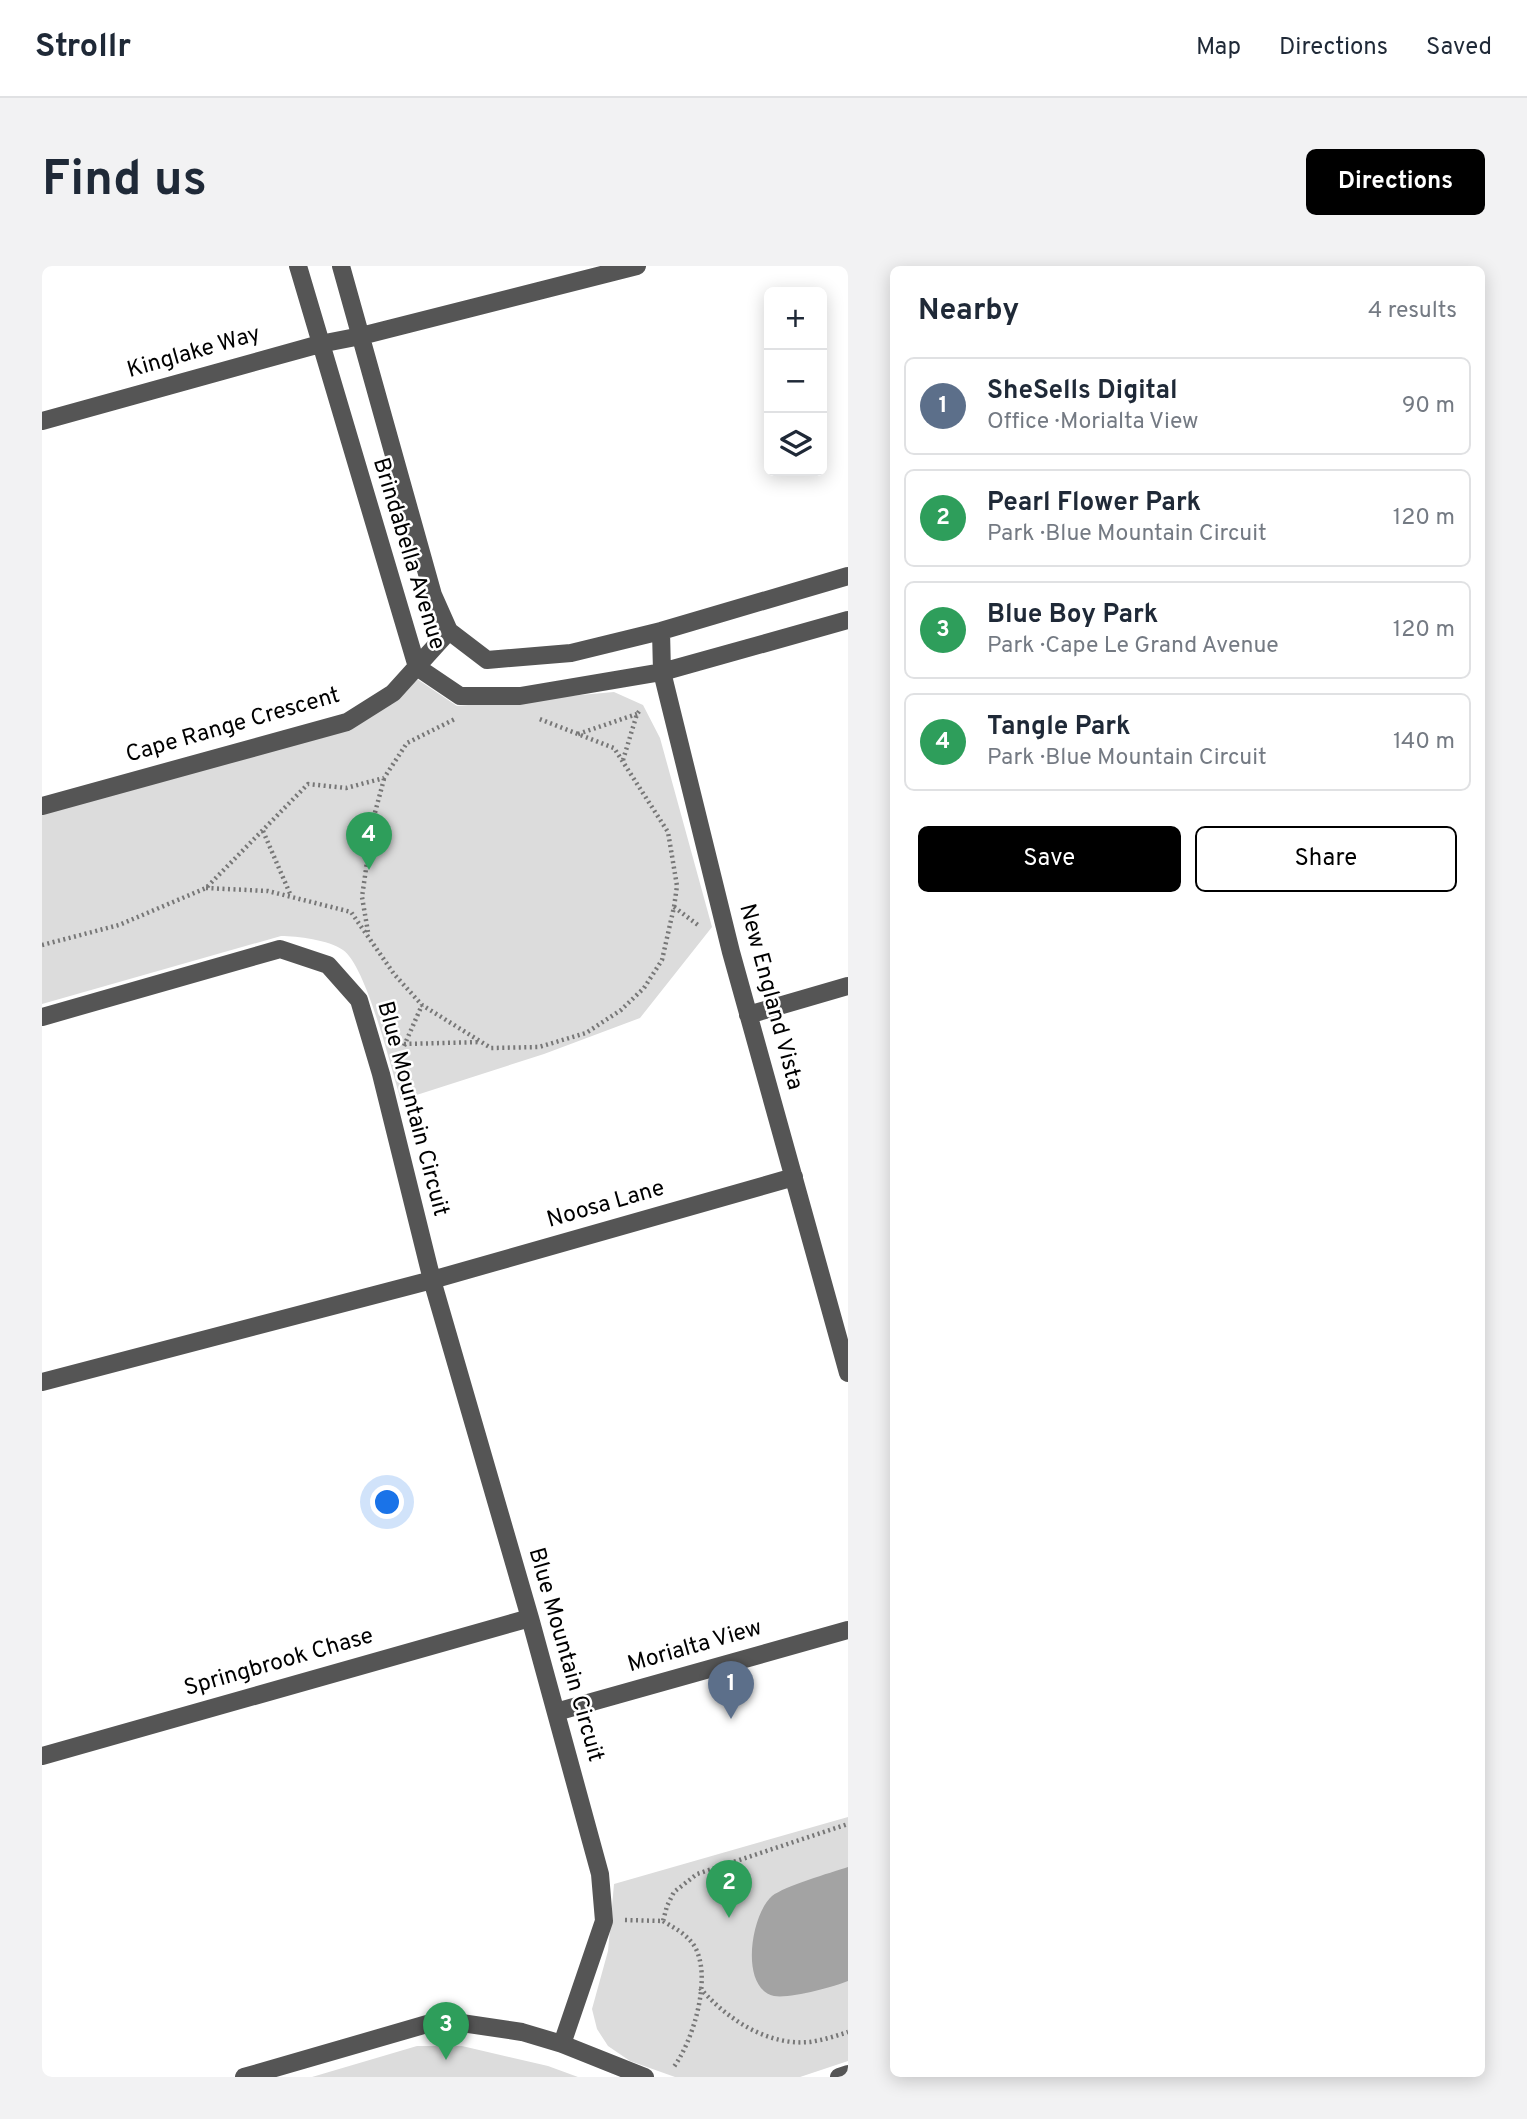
<!DOCTYPE html>
<meta charset="utf-8">
<style>
:root{--surface:#fff;--page:#f2f2f3;--text:#1f2937;--muted:#747a83;--line:#e0e1e3;--accent:#000}
body{margin:0;font-family:Overpass,sans-serif;background:var(--page);color:var(--text)}
.controls{position:absolute;right:21px;top:21px;display:grid;overflow:hidden;border-radius:10px;box-shadow:0 4px 18px #0003}
.controls button{width:63px;height:63px;display:grid;place-items:center;padding:0;border:0;border-bottom:2px solid var(--line);background:var(--surface);color:var(--text);font:35px sans-serif}
.you{position:absolute;left:346px;top:1237px;width:24px;height:24px;margin:-18px;border:5px solid #fff;border-radius:50%;background:#1a73e8;box-shadow:0 0 0 10px #1a73e833}
.badge{display:grid;place-items:center;width:46px;height:46px;border-radius:50%;background:var(--accent);color:#fff;font-size:23px;font-weight:700}
.pin{position:absolute;translate:-50% -58px;filter:drop-shadow(0 2px 4px #0008)}
.pin::after{content:'';position:absolute;top:37px;width:24px;height:21px;background:inherit;clip-path:polygon(0 0,100% 0,50% 100%)}
.list{margin:0;padding:0;list-style:none}
h2{display:flex;justify-content:space-between;align-items:center;height:91px;margin:0;padding:0 28px;font-size:30px}
h2 small{font-size:23px;font-weight:400;color:var(--muted)}
.list li{display:grid;grid-template-columns:46px 1fr auto;gap:21px;align-items:center;box-sizing:border-box;height:98px;margin:0 14px 14px;padding:0 14px;border:2px solid var(--line);border-radius:10px}
.list b{display:block;font-size:26px;white-space:nowrap}
.list p{margin:0;font-size:23px;white-space:nowrap;color:var(--muted)}
.list em{font-size:23px;font-style:normal;color:var(--muted)}
.actions{display:flex;gap:14px;padding:21px 28px}
.actions a{flex:1;padding:16px 0;border:2px solid var(--accent);border-radius:10px;text-align:center;font-size:24px;color:var(--accent)}
.actions .main{background:var(--accent);color:#fff}
.icon{flex:none;width:38px;height:38px;fill:none;stroke:currentColor;stroke-width:2;stroke-linecap:round;stroke-linejoin:round}
.map{position:relative;flex:none;width:806px;height:1811px;overflow:hidden;border-radius:10px}
header{display:flex;align-items:center;gap:42px;box-sizing:border-box;height:98px;padding:0 35px;background:var(--surface);border-bottom:2px solid var(--line)}
header strong{font-size:33px}
nav{display:flex;gap:38px;margin-inline-start:auto;font-size:24px}
.intro{display:flex;align-items:center;justify-content:space-between;box-sizing:border-box;height:168px;padding:0 42px}
h1{margin:0;font-size:49px}
.button{padding:18px 32px;border-radius:10px;background:var(--accent);color:#fff;font-size:24px;font-weight:700}
main{display:flex;gap:42px;padding:0 42px}
aside{flex:1;background:var(--surface);border-radius:10px;box-shadow:0 4px 18px #0003}
.map>svg:first-child{display:block}
.green{fill:#dcdcdc}
.water{fill:#a3a3a3}
.lines{fill:none;stroke-linecap:round;stroke-linejoin:round}
.path{stroke:#777;stroke-width:4.5;stroke-dasharray:2 3.5;stroke-linecap:butt}
.minor{stroke:#555;stroke-width:18}
.labels{text-anchor:middle;dominant-baseline:central;stroke-width:5;stroke-linejoin:round;paint-order:stroke}
.street-label{font-size:23px;fill:#000;stroke:#fff}
</style>
<header>
<strong>Strollr</strong>
<nav><a>Map</a><a>Directions</a><a>Saved</a></nav>
</header>
<div class="intro"><h1>Find us</h1><a class="button">Directions</a></div>
<main>
<div class="map">
<svg width="806" height="1811" viewBox="0 0 806 1811">
<rect width="100%" height="100%" fill="#fff"/>
<!-- green -->
<path class="green" d="M375,413L415,440L572,426L601,439L618,472L670,661L598,752L502,788L359,834C349,803 325,701 301,684C287,674 255,670 239,670L0,738V548L310,462Z
M806,1551V1795L758,1811H633L588,1795L566,1780L555,1763L550,1743L566,1685L572,1618Z
M375,1780H420L506,1800L536,1811H270Z"/>
<!-- water -->
<path class="water" d="M806,1601V1715C791,1721 747,1733 732,1730C697,1722 709,1648 730,1630C743,1620 788,1607 806,1601Z"/>
<g class="lines">
<!-- path -->
<path class="path" d="M536,468L595,448
M581,494L595,448L599,443
M221,565L249,630
M164,622L226,625L309,646L352,708L380,739L449,782L497,781L544,767L579,744L602,722L620,694L632,641L635,620L626,566L572,482L495,452
M632,641L656,659
M326,666L320,631L331,554L342,513
M0,679L77,659L164,622L266,518L304,522L342,512L365,477L413,453
M362,778L439,776
M362,780L380,739
M583,1654L621,1655L625,1640L632,1626L655,1608L806,1558
M621,1655C632,1662 643,1667 651,1678C672,1708 651,1776 631,1802
M658,1722C685,1753 725,1780 768,1776C781,1774 794,1770 806,1766"/>
<!-- minor -->
<path class="minor" d="M256,0L375,401L418,430H478L620,406L806,354
M299,0L391,329L407,365L445,394L529,387L619,365L806,310
M0,155L278,78L319,70L595,0
M619,365L620,406L689,686L806,1107
M0,540L305,456L351,427L407,365
M706,749L806,720
M0,751L238,683L286,699L317,734L339,808L390,1014L488,1352L558,1608L562,1655L520,1778
M0,1116L390,1014L752,911
M514,1446L806,1364
M0,1490L488,1352
M202,1811L399,1754L480,1766L520,1778L603,1811
M797,1811L806,1808"/>
</g>
<g class="labels">
<!-- street labels -->
<g class="street-label">
<text transform="translate(152 87) rotate(-16)">Kinglake Way</text>
<text transform="translate(366 288) rotate(73)">Brindabella Avenue</text>
<text transform="translate(191 460) rotate(-16)">Cape Range Crescent</text>
<text transform="translate(728 731) rotate(75)">New England Vista</text>
<text transform="translate(370 843) rotate(75)">Blue Mountain Circuit</text>
<text transform="translate(564 939) rotate(-16)">Noosa Lane</text>
<text transform="translate(653 1381) rotate(-16)">Morialta View</text>
<text transform="translate(523 1389) rotate(74)">Blue Mountain Circuit</text>
<text transform="translate(237 1397) rotate(-16)">Springbrook Chase</text>
</g>
</g>
</svg>
<div class="controls">
<button>+</button>
<button>−</button>
<button><svg class="icon" aria-label="layers" viewBox="0 0 24 24"><path d="M12 4l9 5-9 5-9-5zM3 14l9 5 9-5"/></svg></button>
</div>
<div class="you"></div>
<div class="pin badge" style="left:689px;top:1453px;background:#5c6f8a">1</div>
<div class="pin badge" style="left:687px;top:1652px;background:#2e9e5b">2</div>
<div class="pin badge" style="left:404px;top:1794px;background:#2e9e5b">3</div>
<div class="pin badge" style="left:327px;top:604px;background:#2e9e5b">4</div>
</div>
<aside>
<h2>Nearby<small>4 results</small></h2>
<ul class="list">
<li><span class="badge" style="background:#5c6f8a">1</span><div><b>SheSells Digital</b><p>Office · Morialta View</p></div><em>90 m</em></li>
<li><span class="badge" style="background:#2e9e5b">2</span><div><b>Pearl Flower Park</b><p>Park · Blue Mountain Circuit</p></div><em>120 m</em></li>
<li><span class="badge" style="background:#2e9e5b">3</span><div><b>Blue Boy Park</b><p>Park · Cape Le Grand Avenue</p></div><em>120 m</em></li>
<li><span class="badge" style="background:#2e9e5b">4</span><div><b>Tangle Park</b><p>Park · Blue Mountain Circuit</p></div><em>140 m</em></li>
</ul>
<div class="actions"><a class="main">Save</a><a>Share</a></div>
</aside>
</main>
